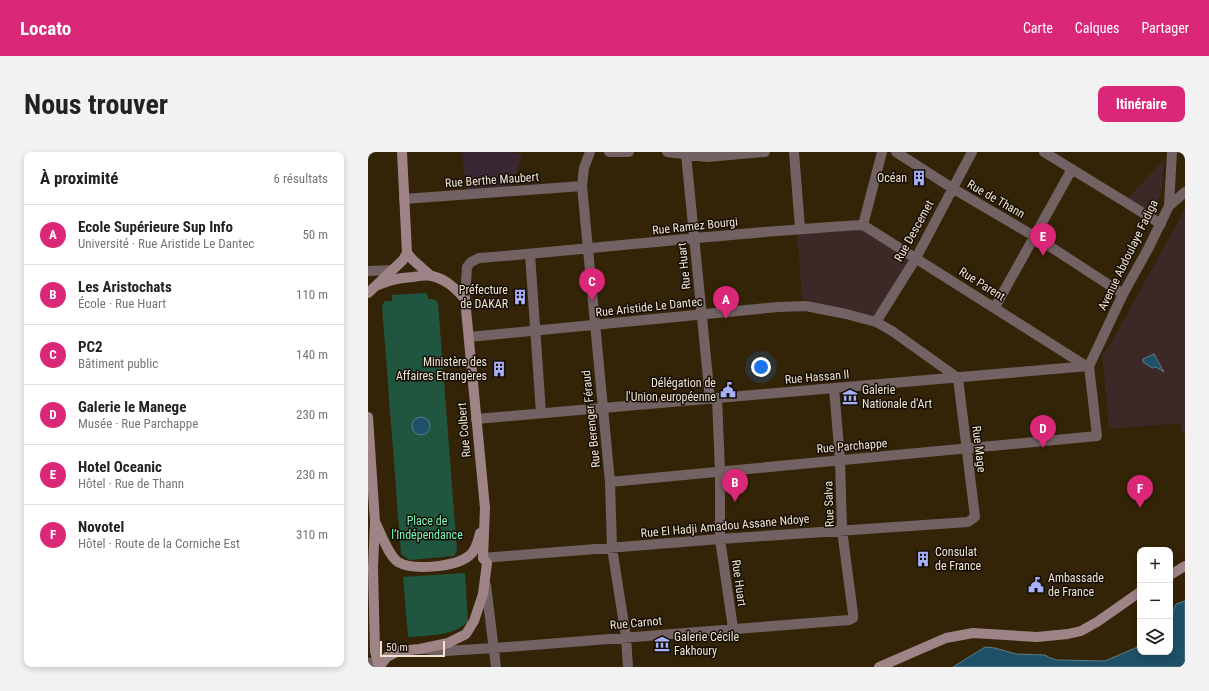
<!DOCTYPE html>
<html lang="fr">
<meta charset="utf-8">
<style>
:root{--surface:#fff;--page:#f2f2f2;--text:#222;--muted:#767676;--line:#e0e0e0;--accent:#db2777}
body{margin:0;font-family:"Roboto Condensed",sans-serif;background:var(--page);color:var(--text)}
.controls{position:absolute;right:12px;bottom:12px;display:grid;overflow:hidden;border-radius:8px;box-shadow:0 2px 6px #0003}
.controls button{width:36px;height:36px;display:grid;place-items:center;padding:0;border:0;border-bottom:1px solid var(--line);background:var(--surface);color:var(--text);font:20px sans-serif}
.scale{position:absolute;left:12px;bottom:10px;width:65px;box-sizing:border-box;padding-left:4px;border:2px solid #efe5d5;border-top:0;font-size:11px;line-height:14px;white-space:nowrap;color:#efe5d5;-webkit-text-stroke:3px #160e04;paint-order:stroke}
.you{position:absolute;left:393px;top:215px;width:14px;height:14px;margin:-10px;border:3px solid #fff;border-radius:50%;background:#1a73e8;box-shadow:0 0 0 6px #1a73e833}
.badge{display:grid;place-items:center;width:26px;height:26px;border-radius:50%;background:var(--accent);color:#fff;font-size:13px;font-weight:700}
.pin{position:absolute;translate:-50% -33px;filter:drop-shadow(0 1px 2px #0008)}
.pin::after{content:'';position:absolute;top:21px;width:14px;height:12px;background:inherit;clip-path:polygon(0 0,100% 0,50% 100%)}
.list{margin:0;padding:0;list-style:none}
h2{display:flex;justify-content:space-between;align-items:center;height:52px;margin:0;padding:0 16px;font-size:17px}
h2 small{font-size:13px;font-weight:400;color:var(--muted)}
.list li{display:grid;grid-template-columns:26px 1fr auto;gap:12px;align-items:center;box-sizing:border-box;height:60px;padding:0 16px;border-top:1px solid var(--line)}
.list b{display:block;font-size:15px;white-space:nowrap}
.list p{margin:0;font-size:13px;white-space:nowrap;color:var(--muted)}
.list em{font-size:13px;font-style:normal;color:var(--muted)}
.icon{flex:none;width:22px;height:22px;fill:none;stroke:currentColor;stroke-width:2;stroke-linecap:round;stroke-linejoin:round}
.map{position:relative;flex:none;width:817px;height:515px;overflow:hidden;border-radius:8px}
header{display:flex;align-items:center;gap:24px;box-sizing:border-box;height:56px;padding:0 20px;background:var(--accent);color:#fff}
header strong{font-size:19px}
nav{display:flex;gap:22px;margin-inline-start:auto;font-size:14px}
.intro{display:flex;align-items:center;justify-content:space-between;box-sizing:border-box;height:96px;padding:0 24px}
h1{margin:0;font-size:28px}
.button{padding:10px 18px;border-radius:8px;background:var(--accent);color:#fff;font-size:14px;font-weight:700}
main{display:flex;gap:24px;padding:0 24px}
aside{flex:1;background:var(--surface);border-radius:8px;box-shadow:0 2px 6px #0003}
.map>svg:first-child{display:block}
.commercial{fill:#3c2827}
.education{fill:#392833}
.green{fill:#20563f}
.water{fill:#1e5168;stroke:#5d7d89}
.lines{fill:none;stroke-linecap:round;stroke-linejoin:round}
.street{stroke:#736264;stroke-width:10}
.secondary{stroke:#9e8486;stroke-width:10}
.labels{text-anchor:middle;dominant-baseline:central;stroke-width:3;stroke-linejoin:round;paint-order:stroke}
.poi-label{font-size:12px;fill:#efe5d5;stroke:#160e04;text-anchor:end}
.street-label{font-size:12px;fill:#efe5d5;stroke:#160e04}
.park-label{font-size:12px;fill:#79f9c1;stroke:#160e04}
</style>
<header>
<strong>Locato</strong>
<nav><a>Carte</a><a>Calques</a><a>Partager</a></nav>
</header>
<div class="intro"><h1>Nous trouver</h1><a class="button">Itinéraire</a></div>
<main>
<aside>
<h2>À proximité<small>6 résultats</small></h2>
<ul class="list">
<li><span class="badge">A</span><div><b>Ecole Supérieure Sup Info</b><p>Université · Rue Aristide Le Dantec</p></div><em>50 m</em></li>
<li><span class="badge">B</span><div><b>Les Aristochats</b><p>École · Rue Huart</p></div><em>110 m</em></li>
<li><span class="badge">C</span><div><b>PC2</b><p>Bâtiment public</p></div><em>140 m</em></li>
<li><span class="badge">D</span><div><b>Galerie le Manege</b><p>Musée · Rue Parchappe</p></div><em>230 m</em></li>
<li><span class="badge">E</span><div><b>Hotel Oceanic</b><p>Hôtel · Rue de Thann</p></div><em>230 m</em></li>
<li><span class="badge">F</span><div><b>Novotel</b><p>Hôtel · Route de la Corniche Est</p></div><em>310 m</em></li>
</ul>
</aside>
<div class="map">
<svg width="817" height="515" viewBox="0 0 817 515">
<rect width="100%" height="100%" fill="#342407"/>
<!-- commercial -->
<path class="commercial" d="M796,8L794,37L787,64L759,47Z
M817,57V284L813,279L812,271L741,277L734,201L740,197Z
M495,78L546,109L511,169L434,147L429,79Z"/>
<!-- education -->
<path class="education" d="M95,0H144L154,2L144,34L99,38L94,2Z"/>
<!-- green -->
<path class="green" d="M59,141L60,147C64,147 68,146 70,151L89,399L86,404L41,408L33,402L14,154L17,149H24V143Z
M97,421L100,470C83,485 60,483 40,485L35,425Z"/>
<!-- water -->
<path class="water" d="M786,202L796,220L788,215L784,216L775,210V207Z
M44 274a9 9 0 1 1 18 0a9 9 0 1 1-18 0Z
M817,449V515H585L617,495L627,496L648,502L677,503L682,506L689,508L737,509L772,494V500H802V467L808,452Z"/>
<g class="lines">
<!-- street -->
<path class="street" d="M222,0L216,16L214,34L242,330L244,396L258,485L260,515
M241,0H261
M299,0L339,5L397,0
M426,0L432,76
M528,0L584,36L666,84L755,142
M676,0L793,72
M318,2L342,247
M36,47L214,34
M801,54L817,40
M495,73L718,214
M495,73L514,0
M162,102L173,261
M0,119L24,118
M97,147L99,115L103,110L111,106C239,96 367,80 495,73
M627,155L704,17
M508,170L548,106L604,0
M101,185L410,155L438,154L478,162L508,170L524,179L590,226L607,365L600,370L352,387L115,406
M721,214L755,142L780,97L801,54L804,0
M349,246L352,319V387L365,476
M108,267L721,214
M242,330L729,284L721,214
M118,433L128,515
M56,497L78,499L126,496L481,468L485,466V462L474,378L472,308L466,236
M0,511L9,510"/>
<!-- secondary -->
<path class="secondary" d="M34,0L39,101
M39,101L45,108L63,124
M8,134C22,128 30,126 45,125C51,124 58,123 64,124C78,127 88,137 97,147L117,356L115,406L119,411L115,442L106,469L98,482L80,491L52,497L30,499L19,505L11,515
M0,141L35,108L39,101
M0,265L7,370L5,416L7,499L11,515
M7,370C13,381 20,403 30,410C45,419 89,415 102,403C108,398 110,389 112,381
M802,423L817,414
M511,515L578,486L605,481L669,485L700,482L713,479L729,470L772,440"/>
</g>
<!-- icons -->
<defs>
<symbol id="building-bare" viewBox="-9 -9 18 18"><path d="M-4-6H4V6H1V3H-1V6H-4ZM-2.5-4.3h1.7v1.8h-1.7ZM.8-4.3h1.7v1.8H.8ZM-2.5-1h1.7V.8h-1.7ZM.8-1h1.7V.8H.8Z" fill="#a8b0fc" stroke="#160e04" stroke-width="2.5" paint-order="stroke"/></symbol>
<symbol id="civic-bare" viewBox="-9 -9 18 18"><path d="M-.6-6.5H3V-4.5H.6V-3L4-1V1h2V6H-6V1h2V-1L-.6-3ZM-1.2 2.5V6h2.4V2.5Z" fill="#a8b0fc" stroke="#160e04" stroke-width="2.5" paint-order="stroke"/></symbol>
<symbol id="museum-bare" viewBox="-9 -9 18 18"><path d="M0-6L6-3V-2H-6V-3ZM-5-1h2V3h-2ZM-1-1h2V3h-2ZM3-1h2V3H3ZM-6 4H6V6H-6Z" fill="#a8b0fc" stroke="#160e04" stroke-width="2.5" paint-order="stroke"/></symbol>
</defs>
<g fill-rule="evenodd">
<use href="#building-bare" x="540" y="15" width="22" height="22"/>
<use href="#building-bare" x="141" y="134" width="22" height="22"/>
<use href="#building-bare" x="120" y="206" width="22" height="22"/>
<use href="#civic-bare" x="349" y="227" width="22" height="22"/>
<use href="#museum-bare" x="471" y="234" width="22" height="22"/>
<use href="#building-bare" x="544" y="396" width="22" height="22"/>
<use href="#civic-bare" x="657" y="422" width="22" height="22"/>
<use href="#museum-bare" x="283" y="481" width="22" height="22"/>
</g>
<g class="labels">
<!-- poi labels -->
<g class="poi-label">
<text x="539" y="26">Océan</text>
<text x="140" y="138">Préfecture<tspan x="140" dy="14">de DAKAR</tspan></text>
<text x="119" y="210">Ministère des<tspan x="119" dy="14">Affaires Etrangères</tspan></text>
<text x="348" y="231">Délégation de<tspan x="348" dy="14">l'Union européenne</tspan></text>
<text x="494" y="238" text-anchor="start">Galerie<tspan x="494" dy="14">Nationale d'Art</tspan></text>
<text x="567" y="400" text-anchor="start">Consulat<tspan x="567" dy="14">de France</tspan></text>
<text x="680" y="426" text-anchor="start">Ambassade<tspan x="680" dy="14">de France</tspan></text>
<text x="306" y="485" text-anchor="start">Galerie Cécile<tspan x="306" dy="14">Fakhoury</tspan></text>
</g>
<!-- street labels -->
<g class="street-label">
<text transform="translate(124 28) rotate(-4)">Rue Berthe Maubert</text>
<text transform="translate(628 47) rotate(30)">Rue de Thann</text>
<text transform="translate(327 74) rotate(-6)">Rue Ramez Bourgi</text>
<text transform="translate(546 79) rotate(-61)">Rue Descemet</text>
<text transform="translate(760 103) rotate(-64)">Avenue Abdoulaye Fadiga</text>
<text transform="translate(316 114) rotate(-96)">Rue Huart</text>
<text transform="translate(614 132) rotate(32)">Rue Parent</text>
<text transform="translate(281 155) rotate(-6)">Rue Aristide Le Dantec</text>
<text transform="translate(449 225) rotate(-5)">Rue Hassan ll</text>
<text transform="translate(223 267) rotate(-96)">Rue Berenger Féraud</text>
<text transform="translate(96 278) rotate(-95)">Rue Colbert</text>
<text transform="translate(484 294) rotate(-5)">Rue Parchappe</text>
<text transform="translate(611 297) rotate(83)">Rue Mage</text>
<text transform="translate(461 352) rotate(-92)">Rue Salva</text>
<text transform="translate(357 374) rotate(-5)">Rue El Hadji Amadou Assane Ndoye</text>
<text transform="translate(371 431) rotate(82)">Rue Huart</text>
<text transform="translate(268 471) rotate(-5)">Rue Carnot</text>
</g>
<!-- park labels -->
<g class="park-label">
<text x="59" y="369">Place de<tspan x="59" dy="14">l’Indépendance</tspan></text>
</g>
</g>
</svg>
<div class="controls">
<button>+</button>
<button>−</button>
<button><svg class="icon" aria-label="layers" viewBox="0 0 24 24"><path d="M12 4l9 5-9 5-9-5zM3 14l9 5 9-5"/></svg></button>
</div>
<div class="scale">50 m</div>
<div class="you"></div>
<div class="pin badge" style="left:358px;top:167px">A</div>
<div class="pin badge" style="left:367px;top:350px">B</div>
<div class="pin badge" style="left:224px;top:149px">C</div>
<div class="pin badge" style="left:675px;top:296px">D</div>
<div class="pin badge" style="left:675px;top:104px">E</div>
<div class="pin badge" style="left:772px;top:356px">F</div>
</div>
</main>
